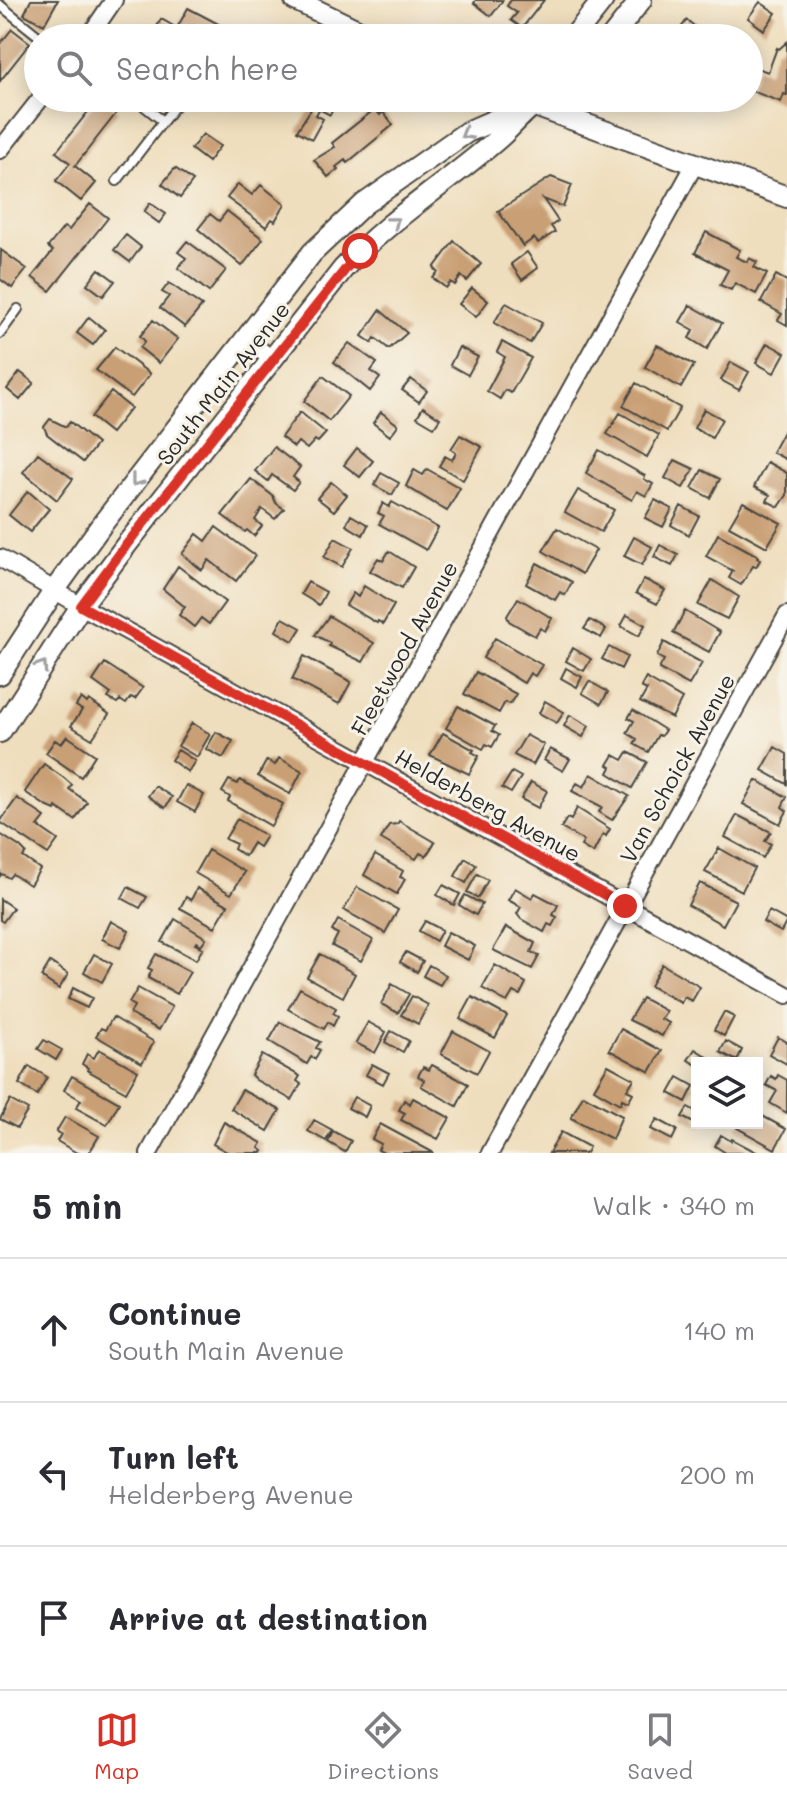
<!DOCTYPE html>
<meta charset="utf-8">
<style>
:root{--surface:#fff;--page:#f7f7f7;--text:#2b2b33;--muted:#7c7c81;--line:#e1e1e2;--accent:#d93025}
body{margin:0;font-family:Mali,sans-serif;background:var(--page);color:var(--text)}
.controls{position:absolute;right:24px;bottom:24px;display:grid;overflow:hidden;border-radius:0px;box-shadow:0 4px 20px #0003}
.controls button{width:72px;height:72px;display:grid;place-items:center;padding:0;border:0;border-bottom:2px solid var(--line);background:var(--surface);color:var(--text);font:40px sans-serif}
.stop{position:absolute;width:24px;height:24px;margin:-18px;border:6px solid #d93025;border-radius:50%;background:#fff}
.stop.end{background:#d93025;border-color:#fff;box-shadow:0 2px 8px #0008}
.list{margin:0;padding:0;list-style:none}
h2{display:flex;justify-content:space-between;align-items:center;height:104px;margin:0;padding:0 32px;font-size:34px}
h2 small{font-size:26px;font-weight:400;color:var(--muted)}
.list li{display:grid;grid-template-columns:52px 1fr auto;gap:24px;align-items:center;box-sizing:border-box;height:144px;padding:0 32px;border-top:2px solid var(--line)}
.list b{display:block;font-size:30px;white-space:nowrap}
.list p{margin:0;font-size:26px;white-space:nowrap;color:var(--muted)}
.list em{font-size:26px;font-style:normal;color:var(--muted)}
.icon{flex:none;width:44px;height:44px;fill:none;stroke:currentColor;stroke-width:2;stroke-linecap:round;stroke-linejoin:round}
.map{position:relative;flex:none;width:787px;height:1153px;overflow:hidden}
.search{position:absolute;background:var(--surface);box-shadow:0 4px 20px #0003;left:24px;right:24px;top:24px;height:88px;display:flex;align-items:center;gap:20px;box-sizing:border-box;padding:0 28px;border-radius:44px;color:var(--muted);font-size:30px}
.sheet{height:536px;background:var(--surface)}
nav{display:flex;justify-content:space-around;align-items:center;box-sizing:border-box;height:112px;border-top:2px solid var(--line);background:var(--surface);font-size:22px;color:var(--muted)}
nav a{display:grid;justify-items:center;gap:4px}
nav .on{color:var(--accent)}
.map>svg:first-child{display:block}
.building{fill:#c99f74}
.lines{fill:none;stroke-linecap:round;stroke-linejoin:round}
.service-casing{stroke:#484641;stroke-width:12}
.minor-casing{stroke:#484641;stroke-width:20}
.tertiary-casing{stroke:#484641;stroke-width:24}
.service{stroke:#fff;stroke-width:8}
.minor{stroke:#fff;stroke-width:16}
.tertiary{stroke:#fff;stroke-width:20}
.oneway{stroke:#a0a0a0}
.route{stroke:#d93025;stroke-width:10}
.labels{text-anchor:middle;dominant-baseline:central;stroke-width:6;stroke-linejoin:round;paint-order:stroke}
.street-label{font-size:22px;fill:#2b2b2b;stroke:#f7f3e8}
</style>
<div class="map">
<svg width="787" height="1153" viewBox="0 0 787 1153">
<rect width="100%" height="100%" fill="#f7f3e8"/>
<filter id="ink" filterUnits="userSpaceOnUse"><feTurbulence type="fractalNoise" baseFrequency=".0125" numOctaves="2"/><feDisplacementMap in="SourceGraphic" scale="16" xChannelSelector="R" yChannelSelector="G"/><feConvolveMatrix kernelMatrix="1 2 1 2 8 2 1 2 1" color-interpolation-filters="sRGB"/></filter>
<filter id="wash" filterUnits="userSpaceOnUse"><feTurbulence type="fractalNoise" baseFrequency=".006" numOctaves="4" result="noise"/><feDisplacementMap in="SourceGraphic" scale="32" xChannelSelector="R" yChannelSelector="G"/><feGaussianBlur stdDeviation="1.8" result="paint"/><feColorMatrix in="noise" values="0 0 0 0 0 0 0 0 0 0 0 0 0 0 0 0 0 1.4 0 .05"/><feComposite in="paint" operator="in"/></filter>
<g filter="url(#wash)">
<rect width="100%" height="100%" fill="#efdebd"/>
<g id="blocks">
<!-- building -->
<path class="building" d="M31,0H58L44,25L24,14Z
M476,0H503L491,16L474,3Z
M511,0H544L522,28L511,20L517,13L507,6Z
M760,2L776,13L764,30L748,18Z
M188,8L245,38H196L182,30L177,38H151L161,19L177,28Z
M687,20L706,36L705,38H673Z
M12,29L30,43L0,81V44Z
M787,42V95L784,94L781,102L749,90L757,68L768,72L777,48L779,49Z
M99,98L118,111L75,166L96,183L81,201L56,181L70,163L56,152Z
M309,98H339L330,115L319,109L316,115L323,119L312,139L297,131L313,106L307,102Z
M375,109L380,115L383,112L393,125L347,163L345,160L336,167L338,169L328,177L314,160L335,147L332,143Z
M203,134L220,146L208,162L191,149Z
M175,168L193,181L180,198L162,184Z
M551,177L572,185L563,207L543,199L558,221L551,226L555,232L538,243L534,238L523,246L498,211Z
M238,184L252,195L261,185L285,204L275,221L272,219L266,227L227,198Z
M150,203L166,214L159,223L144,212Z
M90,204L108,218L50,291L32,277L53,251L48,247L64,227L69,230Z
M227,211L263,239L242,266L198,229L210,214L219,221Z
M706,232L740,250L736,257L747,262L749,258L757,262L754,267L767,274L756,294L735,283L731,290L720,285L728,270L695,253Z
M126,235L141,247L130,262L114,250Z
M187,241L226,270L209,292L178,268L186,258L178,252Z
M454,241L481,264L467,281L461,276L455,285L451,282L446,288L433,278L438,272L434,268Z
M1,250L27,269L12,288L0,279Z
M527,252L538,268L522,280L511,264Z
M99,269L115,281L103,296L87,284Z
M776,275L787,281V325L778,320L782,314L761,302Z
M169,283L202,306L185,327L160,308L169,296L162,292Z
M472,288L488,301L476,317L459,304Z
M506,303L542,323L530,343L494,323Z
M690,305L722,323L707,349L689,338L694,330L680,322Z
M380,310L407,333L389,349L375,338L372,343L362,336Z
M89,317L105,330L93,345L77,333Z
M153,320L178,339L159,363L140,348L145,341L140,336Z
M502,342L531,358L511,393L505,390L500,399L487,391L505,357L497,352Z
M349,343L377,363L371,371L380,378L370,391L334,362Z
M767,343L785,353L774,373L756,363Z
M657,345L694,365L681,388L645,367Z
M115,347L150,374L132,397L96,370Z
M459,347L478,357L468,375L450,365Z
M731,362L749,372L739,390L721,380Z
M20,372L34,383L20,400L7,389Z
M323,376L349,396L329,421L304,401Z
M411,379L427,391L419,402L402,390Z
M636,383L680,408L667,431L623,406Z
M111,392L131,408L111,433L91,417Z
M423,407L440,418L434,427L417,417Z
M704,409L722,419L712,438L694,428Z
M300,412L326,433L318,442L315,440L307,449L298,442L294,447L281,437Z
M381,412L398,425L390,436L373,423Z
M620,413L659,435L647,457L607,434Z
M50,419L66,427L70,422L97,444L83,462L47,434L44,427Z
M784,430L787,431V460L772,452Z
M460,435L482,447L463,480L439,466L445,456L452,460L456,453L451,449Z
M274,447L300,467L293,477L299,482L293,490L272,475L268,481L255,471Z
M357,448L373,461L360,477L344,465Z
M599,450L645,476L644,479L653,484L646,496L637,491L632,500L586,473Z
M38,453L73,479L57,500L23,472Z
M675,460L694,469L683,488L665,478Z
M767,462L787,473V495L779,507L767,501L770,495L754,487Z
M427,469L460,488L447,511L406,486L414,470L423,475Z
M702,470L720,479L710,498L692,488Z
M381,473L399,483L392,495L374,485Z
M251,479L273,496L276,503L284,509L275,519L262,509L255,520L262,526L254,536L247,530L245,532L222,515Z
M331,482L347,495L334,511L317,498Z
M578,490L614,510L601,532L565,512Z
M28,491L49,509L30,532L9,515Z
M655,500L672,509L663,527L645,518Z
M392,502L438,528L426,550L379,524L384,516L378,513L383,503L389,507Z
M743,502L781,523L767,547L729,526Z
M681,506L699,516L689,535L671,525Z
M351,515L368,525L363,535L346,525Z
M216,527L255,556L236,581L209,560L202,570L182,554L197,534L206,541Z
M557,528L596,550L582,574L543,551Z
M718,534L758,556L757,558L760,560L756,567L753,566L741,585L729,578L733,571L706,556Z
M634,537L652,547L642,565L624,556Z
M335,538L353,548L342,567L324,557Z
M660,545L678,555L672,566L654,557Z
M389,551L414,567L402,588L370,571L378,558L383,561Z
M537,563L572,582L565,595L560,592L555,600L526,584Z
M178,566L225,602L209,624L201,618L194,627L179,615L185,607L163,589Z
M644,579L665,590L657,604L636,593Z
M712,580L739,597L727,619L698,605Z
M308,582L326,592L319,605L301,594Z
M364,586L394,605L383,624L378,621L377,623L346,605L353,593L358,597Z
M518,598L552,618L545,631L540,628L535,636L509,621L507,616Z
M685,611L720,632L709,652L673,633Z
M627,615L645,625L639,636L621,626Z
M329,616L374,643L363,662L329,646L330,643L315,635Z
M283,618L301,628L293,641L276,631Z
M590,620L606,629L601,638L584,629Z
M495,638L542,665L535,676L530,673L524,683L483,658Z
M664,642L702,663L689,685L659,669L664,660L657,656Z
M609,647L627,657L621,669L602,659Z
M573,648L591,659L584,671L566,661Z
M304,656L351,682L339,704L292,679Z
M105,663L143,688L135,699L131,697L126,704L120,700L117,703L108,698L111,694L93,681Z
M566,668L582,677L577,687L561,678Z
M476,672L516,694L510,704L505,702L499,713L464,694Z
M646,678L682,699L672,718L640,702L647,690L641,687Z
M589,681L608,692L601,704L582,693Z
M81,698L87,703L89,700L109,714L92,739L71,726L82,710L76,706Z
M545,701L564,712L557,723L539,713Z
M458,706L495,726L492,731L499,735L492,747L486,744L483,749L446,728Z
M633,710L665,730L661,736L658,735L648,752L634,744L637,739L627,733L634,721L628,718Z
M570,715L589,726L583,737L564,726Z
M192,723L210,734L197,757L178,746Z
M216,732L233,741L223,758L206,749Z
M443,733L474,750L472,752L479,756L469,774L430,755Z
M526,735L544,745L533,765L514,755Z
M67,736L95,755L81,777L46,753L55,740L61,744Z
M775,747L787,754V784L762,770Z
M550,749L570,759L563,771L544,760Z
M178,750L195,761L188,772L171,760Z
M628,752L647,762L632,788L608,773L611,767L608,765L614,755L623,760Z
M279,758L302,771L290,794L258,776L267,760L275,765Z
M44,764L64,778L72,785L69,789L87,802L75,820L56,807L55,810L46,806L25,792Z
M512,772L521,777L511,793L502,788Z
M591,774L629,796L612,820L599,812L602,807L572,791L577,783L584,787Z
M229,780L238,784L240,780L283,804L271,826L228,801L230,797L222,792Z
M756,780L787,797L782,807L787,811L780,824L743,804Z
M531,782L547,791L538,808L521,799Z
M186,785L204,795L195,812L177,802Z
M155,786L172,797L165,808L148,796Z
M17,798L45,817L38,826L58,840L48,854L0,822Z
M577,808L610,829L606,836L603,834L593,853L581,846L584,841L561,828L567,818L571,820Z
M737,815L771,832L765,841L771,844L763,858L725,837Z
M237,819L266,836L259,847L253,843L245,856L234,849L236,844L225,839Z
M399,821L435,842L426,856L420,853L416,859L381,839L389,825L397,824Z
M0,834L20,847L26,853L23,857L40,869L30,885L12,874L9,878L2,874L0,876Z
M719,848L754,868L742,891L705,872Z
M208,850L245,872L231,894L195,873Z
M375,855L403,871L400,877L405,879L397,894L364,875Z
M465,858L476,865L466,883L455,876Z
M477,874L488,880L478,898L467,892Z
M700,883L736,901L723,925L688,905Z
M443,885L460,894L454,905L437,895Z
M128,887L147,897L140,908L122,898Z
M357,887L398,910L385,933L344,910Z
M197,888L228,905L215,927L180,908L186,897L191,900Z
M515,888L532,898L535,893L558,905L553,915L557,917L552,926L548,924L544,932L521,919L517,914L521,907L508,900Z
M465,895L482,904L476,915L459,905Z
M0,899L13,908L3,922L0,920Z
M769,911L787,921L781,932L763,922Z
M175,919L206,938L201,945L197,942L195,944L203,948L196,960L162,942Z
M338,920L373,940L361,961L332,946L338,934L332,931Z
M111,921L129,931L120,948L102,939Z
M425,921L442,930L436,941L419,931Z
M506,927L535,943L531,952L539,956L532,969L493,950Z
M448,932L475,946L468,960L441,946Z
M406,952L423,961L417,972L400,962Z
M94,954L112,964L102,982L84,972Z
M156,954L190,972L177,994L148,978L152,970L148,968Z
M320,954L355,974L343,997L307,977Z
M50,962L68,974L59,989L41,977Z
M662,964L700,987L692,1001L684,997L681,1003L650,986Z
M429,965L446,975L440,985L423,976Z
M495,965L526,983L520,995L513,992L507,1002L482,988Z
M392,984L409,994L398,1013L381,1004Z
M73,988L92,998L87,1008L68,999Z
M138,988L172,1007L159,1030L130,1014L134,1006L129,1003Z
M300,988L336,1008L333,1013L338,1016L333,1026L328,1022L324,1029L288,1009Z
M412,996L428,1005L418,1024L401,1015Z
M472,997L507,1016L495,1038L460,1019Z
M642,998L666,1011L661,1019L669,1023L662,1036L629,1020Z
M724,1012L734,1017L724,1036L714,1030Z
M113,1017L154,1042L142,1063L96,1036L101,1028L105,1030Z
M280,1022L320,1042L316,1048L320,1050L315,1059L311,1057L307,1064L269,1041Z
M368,1022L386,1032L375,1053L356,1043Z
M621,1029L662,1051L650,1072L609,1050Z
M391,1031L409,1041L403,1052L385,1042Z
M453,1031L489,1051L477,1073L441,1054Z
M778,1037L787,1042V1064L769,1054Z
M44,1040L62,1050L56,1060L38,1049Z
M726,1041L742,1050L737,1061L720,1052Z
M99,1049L138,1071L126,1092L87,1070L88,1068L82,1064L87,1054L94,1058Z
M695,1049L711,1059L709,1063H697V1065L688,1060Z
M262,1055L300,1076L297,1081L301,1084L292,1100L256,1080L251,1075Z
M372,1064L389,1073L383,1084L366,1075Z
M432,1065L468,1084L457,1106L421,1086L424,1080L418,1076L423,1067L429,1070Z
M608,1065L634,1079L627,1090L633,1093L628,1102L622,1099L620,1104L594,1089Z
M29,1066L47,1077L37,1095L19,1084Z
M778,1075L787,1080V1113L770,1103L777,1091L766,1085L771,1076L776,1079Z
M72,1076L119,1103L107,1125L76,1108L81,1100L64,1090Z
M678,1077L694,1086L686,1102L669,1093Z
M242,1090L280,1110L268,1131L231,1109Z
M583,1095L622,1116L612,1139L571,1118Z
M354,1097L370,1106L365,1117L348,1108Z
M413,1098L450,1118L438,1139L401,1120L405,1113L399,1110L404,1100L410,1104Z
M10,1100L28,1110L17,1128L0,1119Z
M688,1107L697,1112V1123H703L701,1127L682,1117Z
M757,1113L786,1129L775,1149L737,1128L740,1123H757Z
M65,1117L99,1136L89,1153H77L57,1141L61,1134L56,1132Z
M657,1119L677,1130L672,1140L651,1129Z
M314,1120L332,1130L326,1141L308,1131Z
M224,1122L262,1143L259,1148L263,1151L262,1153H229L213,1144Z
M380,1124L434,1153H384L378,1150L381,1144L372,1139Z
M333,1131L351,1141L345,1152L328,1142Z
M561,1132L589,1147L586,1153H549Z
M721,1135L731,1141L732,1139L758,1153H726L715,1146Z"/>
</g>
</g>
<g filter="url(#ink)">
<use href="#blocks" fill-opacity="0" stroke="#484641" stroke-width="2"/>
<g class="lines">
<defs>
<path id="service" d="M0,5L41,38
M134,98L163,121
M117,181L181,98
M0,334L18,309"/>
<path id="minor" d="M88,38L114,0
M0,150L41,98
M246,339L272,359
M0,558L81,606L787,995
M149,1153L695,164
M490,1153L787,615"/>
<path id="tertiary" d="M295,0L374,38
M573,38L603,0
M611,38L641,0
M524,102L787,197
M0,674L54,591L100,527L312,253L364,204L467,132L522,108
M0,732L81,606L127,544L343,269C390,218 449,182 500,137C516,123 526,107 546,98"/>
</defs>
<!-- service casing -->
<use href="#service" class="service-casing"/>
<!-- minor casing -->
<use href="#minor" class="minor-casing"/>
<!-- tertiary casing -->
<use href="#tertiary" class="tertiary-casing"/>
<!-- service -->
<use href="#service" class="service"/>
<!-- minor -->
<use href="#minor" class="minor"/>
<!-- tertiary -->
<use href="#tertiary" class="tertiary"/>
</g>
<!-- one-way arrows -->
<defs><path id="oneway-chevron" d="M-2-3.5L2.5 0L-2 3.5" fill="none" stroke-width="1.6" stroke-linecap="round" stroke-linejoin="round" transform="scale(2)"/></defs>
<g class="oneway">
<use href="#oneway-chevron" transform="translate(466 134) rotate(150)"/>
<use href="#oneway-chevron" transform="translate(394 222) rotate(-38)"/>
<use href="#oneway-chevron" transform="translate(136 481) rotate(128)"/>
<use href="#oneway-chevron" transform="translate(42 666) rotate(-57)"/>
</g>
</g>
<g class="lines" filter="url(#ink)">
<!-- route -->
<path class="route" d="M360,251L127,544L81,606L625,906"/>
</g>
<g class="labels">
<!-- street labels -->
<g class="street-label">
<text transform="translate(223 383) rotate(-52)">South Main Avenue</text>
<text transform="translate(404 648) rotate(-61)">Fleetwood Avenue</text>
<text transform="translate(677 768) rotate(-61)">Van Schoick Avenue</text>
<text transform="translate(488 805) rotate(29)">Helderberg Avenue</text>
</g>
</g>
</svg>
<div class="controls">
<button><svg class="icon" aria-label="layers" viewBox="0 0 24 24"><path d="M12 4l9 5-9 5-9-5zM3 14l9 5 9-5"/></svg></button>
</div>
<div class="stop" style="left:360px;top:251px"></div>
<div class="stop end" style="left:625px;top:906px"></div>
<div class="search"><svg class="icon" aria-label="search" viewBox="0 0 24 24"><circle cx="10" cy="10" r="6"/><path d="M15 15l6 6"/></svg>Search here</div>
</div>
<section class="sheet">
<h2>5 min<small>Walk · 340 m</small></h2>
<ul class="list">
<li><svg class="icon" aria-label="ahead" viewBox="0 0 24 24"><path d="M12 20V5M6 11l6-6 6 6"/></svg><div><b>Continue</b><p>South Main Avenue</p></div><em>140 m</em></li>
<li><svg class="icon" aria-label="left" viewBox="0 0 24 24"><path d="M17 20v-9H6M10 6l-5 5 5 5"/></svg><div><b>Turn left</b><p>Helderberg Avenue</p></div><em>200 m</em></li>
<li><svg class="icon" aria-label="arrive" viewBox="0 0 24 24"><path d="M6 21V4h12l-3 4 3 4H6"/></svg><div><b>Arrive at destination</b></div></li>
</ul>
</section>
<nav>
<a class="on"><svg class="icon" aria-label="map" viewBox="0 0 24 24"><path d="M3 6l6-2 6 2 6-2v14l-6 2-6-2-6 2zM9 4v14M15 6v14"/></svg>Map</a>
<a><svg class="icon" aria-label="directions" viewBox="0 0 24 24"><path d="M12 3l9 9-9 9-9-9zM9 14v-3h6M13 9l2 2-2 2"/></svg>Directions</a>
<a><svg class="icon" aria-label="saved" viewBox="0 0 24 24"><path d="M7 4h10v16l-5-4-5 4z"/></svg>Saved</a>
</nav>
